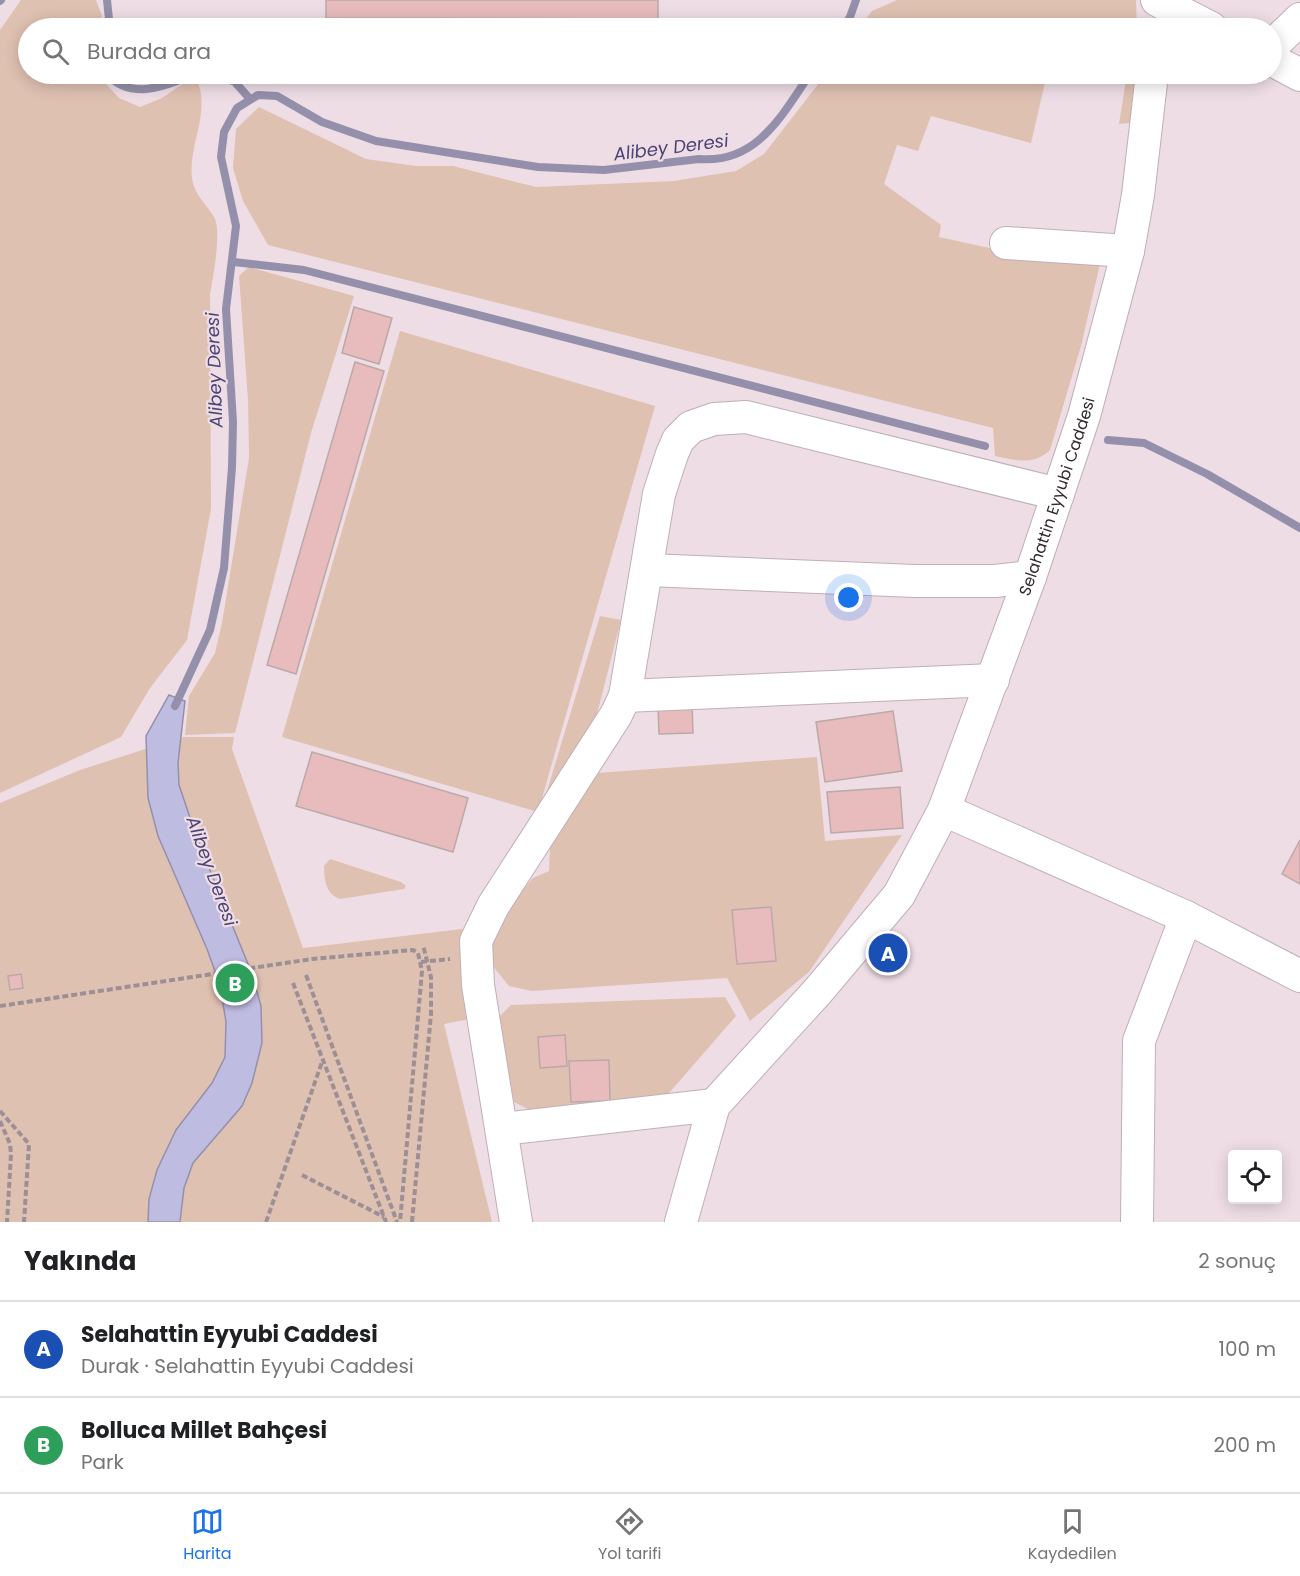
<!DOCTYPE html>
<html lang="tr">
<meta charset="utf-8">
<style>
:root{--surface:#fff;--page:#f2f2f2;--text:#202124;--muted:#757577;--line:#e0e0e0;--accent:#1a73e8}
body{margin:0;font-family:Poppins,sans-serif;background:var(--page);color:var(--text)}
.controls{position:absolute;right:18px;bottom:18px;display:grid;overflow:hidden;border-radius:6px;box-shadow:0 3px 15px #0003}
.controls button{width:54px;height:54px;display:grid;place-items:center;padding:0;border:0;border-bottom:2px solid var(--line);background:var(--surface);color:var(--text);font:30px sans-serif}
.you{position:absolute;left:849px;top:598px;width:21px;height:21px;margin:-15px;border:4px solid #fff;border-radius:50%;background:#1a73e8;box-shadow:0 0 0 9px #1a73e833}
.badge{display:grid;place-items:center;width:39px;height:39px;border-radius:50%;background:var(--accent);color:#fff;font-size:20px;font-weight:700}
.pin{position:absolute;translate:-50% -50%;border:3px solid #fff;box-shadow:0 2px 6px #0006}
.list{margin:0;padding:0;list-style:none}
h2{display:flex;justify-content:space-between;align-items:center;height:78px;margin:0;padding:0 24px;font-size:26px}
h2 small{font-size:20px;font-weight:400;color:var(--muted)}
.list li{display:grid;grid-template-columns:39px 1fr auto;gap:18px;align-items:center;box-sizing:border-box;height:96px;padding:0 24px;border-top:2px solid var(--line)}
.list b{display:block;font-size:22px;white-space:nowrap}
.list p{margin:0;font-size:20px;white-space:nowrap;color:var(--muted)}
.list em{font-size:20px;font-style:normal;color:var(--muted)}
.icon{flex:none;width:33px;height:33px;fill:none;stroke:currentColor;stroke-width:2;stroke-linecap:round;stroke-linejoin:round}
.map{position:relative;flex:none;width:1300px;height:1222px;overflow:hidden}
.search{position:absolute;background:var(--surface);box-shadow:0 3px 15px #0003;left:18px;right:18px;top:18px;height:66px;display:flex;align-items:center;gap:15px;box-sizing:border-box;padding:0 21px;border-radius:33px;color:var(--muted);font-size:22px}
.sheet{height:270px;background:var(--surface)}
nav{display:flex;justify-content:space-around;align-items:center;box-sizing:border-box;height:84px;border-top:2px solid var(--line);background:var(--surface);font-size:16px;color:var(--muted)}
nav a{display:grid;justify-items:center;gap:3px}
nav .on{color:var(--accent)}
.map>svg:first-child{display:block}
.green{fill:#dfc1b2}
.water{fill:#bfbce1;stroke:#9490ab;stroke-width:1.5}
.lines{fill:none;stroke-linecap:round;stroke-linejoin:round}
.stream{stroke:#9490ab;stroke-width:8}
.building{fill:#e8bbbc;stroke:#bba9a9;stroke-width:1.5}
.minor-casing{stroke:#bfafb7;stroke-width:34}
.path{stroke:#9c8f95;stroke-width:4;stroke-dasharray:6 3;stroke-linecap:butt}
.minor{stroke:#fff;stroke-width:32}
.labels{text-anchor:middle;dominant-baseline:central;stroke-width:4.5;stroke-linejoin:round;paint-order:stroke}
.street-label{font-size:16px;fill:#30292c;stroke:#eedde5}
.water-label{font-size:18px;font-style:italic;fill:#4a4375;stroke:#eedde5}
</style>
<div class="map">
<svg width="1300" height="1222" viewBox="0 0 1300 1222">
<rect width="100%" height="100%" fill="#eedde5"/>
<!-- green -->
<path class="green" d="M21,0H96L102,16L98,28H28V74H97L119,98L140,107L162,98L187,81L198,83C210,114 188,146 192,178C194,195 206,203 214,217C222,230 213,278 210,294L211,509L187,640L150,688L121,737L0,793V30Z
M897,0H1136L1137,28H1081L1072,22L1062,28H859L872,11Z
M826,74H1047L1031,143L931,116L918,151L897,145L884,184L941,225L939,237L1040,259L1100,264L1081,346L1050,450C1034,466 1015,460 995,456L993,428L268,245L243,201L233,168L236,129L259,107L366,159L416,166H453L536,187L674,181L736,171L764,154Z
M1127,74H1135L1130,123L1119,124Z
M249,267L354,296L311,433L235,733L185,735L189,696L215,653L222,623L249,458L248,400L239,276Z
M400,331L655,406L538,812L282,737Z
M600,616L621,620L597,714L546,794Z
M183,737H234L232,749L303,948L462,929L475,1018L444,1024L492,1222H0V803L80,770Z
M817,757L825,841L902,835L809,972L750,1021L727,978L532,991L509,986L487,959L492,932L511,904L533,878L549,871L550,848L597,773Z
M330,859L401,882L406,886L404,889L340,899C326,894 324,880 324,866Z
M725,997L736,1016L669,1093L654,1104L540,1115L514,1102L499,1017L511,1005Z"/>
<!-- water -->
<path class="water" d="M169,695L185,701L178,763L179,785L197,838L252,974L261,1006L262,1043L252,1083L242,1106L193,1163L184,1188L180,1222H148L149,1199L157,1170L176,1130L212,1083L225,1057L226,1022L220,985L207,949L158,836L148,798L146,736Z"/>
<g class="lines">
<!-- stream -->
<path class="stream" d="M0,1L1,0
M106,28L109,19L107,0
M843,28L850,17L856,0
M107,74C132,102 167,85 196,74
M216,74L235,82L249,98
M234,262L304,270L985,446
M1108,440L1144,443L1207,474L1300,528
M175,706L210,630L224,568L232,467L233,422L226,309L236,226L221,157L224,132L237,108L258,95L277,96L322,122L376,141L538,167L604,170L699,159C757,164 782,115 810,74"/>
</g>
<!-- building -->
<path class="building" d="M326,0H658V19L326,18Z
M354,307L392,318L379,364L342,353Z
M355,362L384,371L296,674L267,665Z
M692,705L693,733L659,734L658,707Z
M893,711L902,771L825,782L816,722Z
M312,752L468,798L453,852L296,806Z
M900,787L903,828L831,833L827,792Z
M1300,840V884L1282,874Z
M771,907L776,961L737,964L732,910Z
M21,974L23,988L10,990L8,976Z
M565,1035L567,1066L540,1068L538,1037Z
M609,1060L610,1101L571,1102L569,1061Z"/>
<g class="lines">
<defs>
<g id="minor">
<path d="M1157,0L1211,28"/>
<path d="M1272,46L1300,19"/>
<path d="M1272,60L1300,75"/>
<path d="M1006,243L1128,251"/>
<path d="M647,570L915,581H995L1030,577"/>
<path d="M625,696L993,680"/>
<path d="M944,810L1186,917L1300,976"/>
<path d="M502,1129L714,1105"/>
<path d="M516,1222L478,985L476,941L493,906L616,715L625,696L659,494L672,454L678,440L691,427L714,419L746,417L1058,494"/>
<path id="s1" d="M681,1222L714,1105L818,991L899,895L944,810L1030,577L1084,416L1128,251L1138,195L1152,74"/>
<path d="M1137,1222L1139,1041L1186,917"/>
</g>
</defs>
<!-- minor casing -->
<use href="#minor" class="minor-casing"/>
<!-- path -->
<path class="path" d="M421,962L450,959
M306,975L397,1222
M293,983L386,1222
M0,1006L312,959L413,950L418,953L422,971L400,1222
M0,1111L29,1144L24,1222
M0,1121L10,1144L11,1154L7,1222
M302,1175L384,1217
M266,1222L322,1062
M412,1222L431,1014V977L423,945"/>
<!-- minor -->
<use href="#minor" class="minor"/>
</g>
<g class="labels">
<!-- street labels -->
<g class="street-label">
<text stroke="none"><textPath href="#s1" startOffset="831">Selahattin Eyyubi Caddesi</textPath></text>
</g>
<!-- water labels -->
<g class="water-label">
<text transform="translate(671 147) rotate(-7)">Alibey Deresi</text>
<text transform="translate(214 370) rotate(-92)">Alibey Deresi</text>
<text transform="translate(212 871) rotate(70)">Alibey Deresi</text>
</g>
</g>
</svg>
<div class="controls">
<button><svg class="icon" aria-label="locate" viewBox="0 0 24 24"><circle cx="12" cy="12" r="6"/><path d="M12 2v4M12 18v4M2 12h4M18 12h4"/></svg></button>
</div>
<div class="you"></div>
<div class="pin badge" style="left:888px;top:953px;background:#1a4fb4">A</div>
<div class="pin badge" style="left:235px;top:983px;background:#2e9e5b">B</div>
<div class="search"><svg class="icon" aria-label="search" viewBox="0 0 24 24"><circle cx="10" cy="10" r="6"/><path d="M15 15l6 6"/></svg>Burada ara</div>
</div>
<section class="sheet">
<h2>Yakında<small>2 sonuç</small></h2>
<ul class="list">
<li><span class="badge" style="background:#1a4fb4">A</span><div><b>Selahattin Eyyubi Caddesi</b><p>Durak · Selahattin Eyyubi Caddesi</p></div><em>100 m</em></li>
<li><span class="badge" style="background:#2e9e5b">B</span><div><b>Bolluca Millet Bahçesi</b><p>Park</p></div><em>200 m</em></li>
</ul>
</section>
<nav>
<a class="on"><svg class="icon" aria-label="map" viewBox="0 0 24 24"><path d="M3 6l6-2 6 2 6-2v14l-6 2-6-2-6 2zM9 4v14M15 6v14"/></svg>Harita</a>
<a><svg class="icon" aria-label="directions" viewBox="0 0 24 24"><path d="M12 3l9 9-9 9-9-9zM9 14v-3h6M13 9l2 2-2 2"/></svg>Yol tarifi</a>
<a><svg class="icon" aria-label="saved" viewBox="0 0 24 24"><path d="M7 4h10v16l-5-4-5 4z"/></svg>Kaydedilen</a>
</nav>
